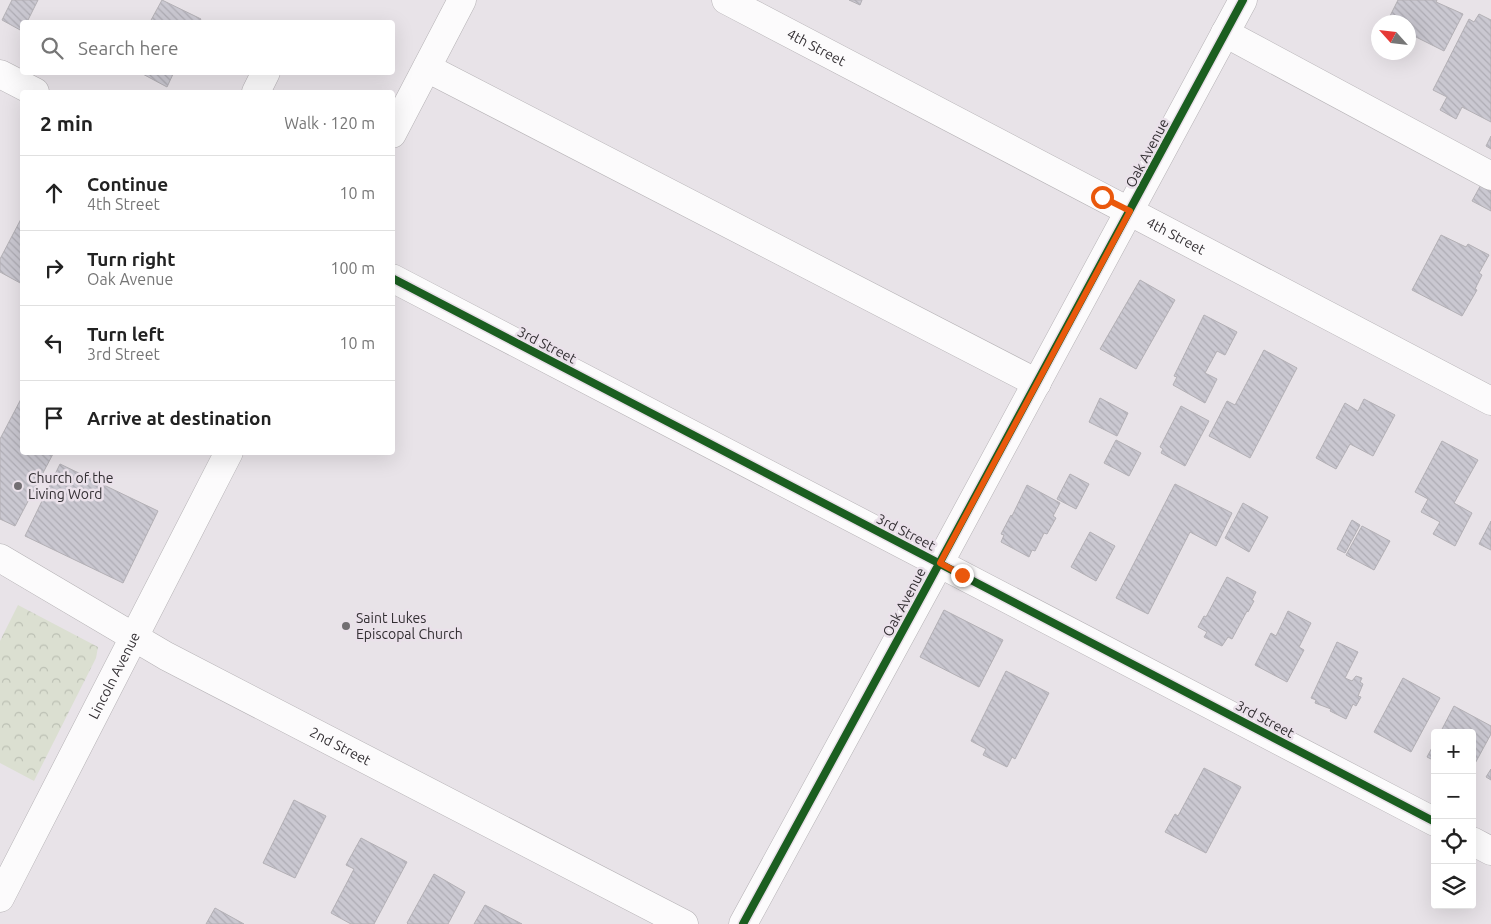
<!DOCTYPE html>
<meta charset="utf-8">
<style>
:root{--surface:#fff;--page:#f2f2f2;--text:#222;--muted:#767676;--line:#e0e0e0}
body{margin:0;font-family:Ubuntu,sans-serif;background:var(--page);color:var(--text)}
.controls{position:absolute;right:15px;bottom:15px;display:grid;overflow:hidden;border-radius:5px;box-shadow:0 5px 20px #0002}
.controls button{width:45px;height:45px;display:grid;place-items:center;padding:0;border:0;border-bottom:1px solid var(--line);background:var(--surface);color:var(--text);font:25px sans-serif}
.compass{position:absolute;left:1371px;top:15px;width:45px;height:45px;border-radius:50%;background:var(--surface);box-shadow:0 5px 20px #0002;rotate:297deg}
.stop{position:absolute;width:15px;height:15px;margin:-11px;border:4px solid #ea580c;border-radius:50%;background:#fff}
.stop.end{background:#ea580c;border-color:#fff;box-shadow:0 1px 5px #0008}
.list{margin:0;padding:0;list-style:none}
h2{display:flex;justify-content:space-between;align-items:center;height:65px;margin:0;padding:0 20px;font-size:21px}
h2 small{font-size:16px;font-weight:400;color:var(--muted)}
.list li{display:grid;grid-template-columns:32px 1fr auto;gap:15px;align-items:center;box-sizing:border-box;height:75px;padding:0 20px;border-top:1px solid var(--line)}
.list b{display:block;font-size:19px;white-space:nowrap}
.list p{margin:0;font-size:16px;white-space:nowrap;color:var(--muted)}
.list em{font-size:16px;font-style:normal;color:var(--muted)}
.icon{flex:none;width:28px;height:28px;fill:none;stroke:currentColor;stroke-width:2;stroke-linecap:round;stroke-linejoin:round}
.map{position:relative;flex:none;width:1491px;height:924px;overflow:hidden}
.search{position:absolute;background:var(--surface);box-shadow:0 5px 20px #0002;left:20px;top:20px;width:375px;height:55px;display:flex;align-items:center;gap:12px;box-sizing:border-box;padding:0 18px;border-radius:5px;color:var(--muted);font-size:19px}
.panel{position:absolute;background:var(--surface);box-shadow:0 5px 20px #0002;left:20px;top:90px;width:375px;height:365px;border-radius:5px}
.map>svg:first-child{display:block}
.forest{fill:url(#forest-crowns)}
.building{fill:url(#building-back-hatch);stroke:#b3b0b5}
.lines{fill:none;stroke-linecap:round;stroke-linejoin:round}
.minor-casing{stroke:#b5b2b5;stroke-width:29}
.minor{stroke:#fcfbfc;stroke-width:28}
.cycleway-casing{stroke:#eae1ea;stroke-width:11}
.cycleway{stroke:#1b5e20;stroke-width:8}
.route{stroke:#ea580c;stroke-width:6}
.poi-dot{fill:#726e72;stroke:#eae1ea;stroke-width:2}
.labels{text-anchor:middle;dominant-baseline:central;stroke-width:5;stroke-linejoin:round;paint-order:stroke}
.street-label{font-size:14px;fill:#332f33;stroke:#eae1ea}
.poi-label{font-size:14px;fill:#332f33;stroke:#eae1ea;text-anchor:start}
</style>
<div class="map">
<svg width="1491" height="924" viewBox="0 0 1491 924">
<defs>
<pattern id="forest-crowns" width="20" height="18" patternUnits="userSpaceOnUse" patternTransform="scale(1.25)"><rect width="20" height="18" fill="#dbdfd1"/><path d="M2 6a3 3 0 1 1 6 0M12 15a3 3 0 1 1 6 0" fill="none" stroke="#bcc0b4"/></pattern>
<pattern id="building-back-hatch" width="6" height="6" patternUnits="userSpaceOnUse" patternTransform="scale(1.25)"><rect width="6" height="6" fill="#cac8d1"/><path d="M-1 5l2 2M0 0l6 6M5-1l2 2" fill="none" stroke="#aeacb4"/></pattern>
</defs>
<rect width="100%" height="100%" fill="#e8e3e8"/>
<!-- forest -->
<path class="forest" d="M18,605L98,647L96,658L34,781L0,763V641Z"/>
<!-- building -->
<path class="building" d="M12,0H38L27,22H22V31L2,20Z
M162,0L201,19L199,22H150Z
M849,0H862L860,5Z
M1398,0H1437L1436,2L1463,14L1444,51L1408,33V22H1387Z
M1479,14L1491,20V122L1462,107L1456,119L1440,110L1447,97L1433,90L1469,19L1474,22Z
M139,72H174L167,87Z
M1491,136V149L1486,146Z
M1483,181L1491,185V211L1472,201Z
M22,217V284L0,272V259Z
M1441,235L1466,247L1468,244L1489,255L1479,273L1482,275L1475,289L1477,290L1462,316L1412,290Z
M1140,280L1175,300L1136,369L1100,349Z
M1204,315L1237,332L1225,355L1217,351L1205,373L1217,379L1205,403L1173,385L1177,377L1174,376Z
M1264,350L1297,368L1250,458L1209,436L1227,401L1235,405Z
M22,397V452H54L15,526L0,519V439Z
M1100,398L1128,413L1117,436L1089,422Z
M1364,399L1395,415L1373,456L1350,444L1336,469L1316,458L1345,403L1358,411Z
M1181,406L1209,421L1185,466L1161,453L1163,449L1160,447Z
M1116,440L1141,453L1129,476L1104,463Z
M1442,441L1478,460L1454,503L1472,513L1455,546L1433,534L1440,522L1421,512L1428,499L1415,492Z
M60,464L158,511L123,583L25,536Z
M1070,474L1089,484L1076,509L1057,499Z
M1175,484L1232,513L1216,546L1190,532L1148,614L1116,598Z
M1027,485L1060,503L1053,516L1056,518L1047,534L1044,533L1035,551L1032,550L1029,557L1001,542L1004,535L1001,534L1011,515L1012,516Z
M1243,503L1268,517L1249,552L1225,538Z
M1352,520L1360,525L1345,553L1337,549Z
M1491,521V550L1479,544Z
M1362,526L1390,541L1374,570L1346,555Z
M1090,532L1115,546L1096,581L1071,567Z
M1227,577L1256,592L1252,600L1254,601L1248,612L1247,611L1232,639L1228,637L1222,646L1204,637L1207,632L1198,627L1204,616L1206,617Z
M944,610L1003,640L979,687L920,657Z
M1288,611L1311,623L1299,647L1304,650L1287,682L1255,665L1271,633L1276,636Z
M1337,642L1358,652L1345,678L1352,681L1356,676L1362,678L1360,682L1363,684L1358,696L1361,697L1356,706L1353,704L1346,719L1330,711L1331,709L1315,703L1316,700L1311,698Z
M1006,671L1049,693L1015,759L1012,757L1007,767L983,755L986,749L971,741Z
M1403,678L1440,698L1411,752L1374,732Z
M1454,706L1491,726V734L1472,769V733H1440Z
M1435,742V761L1427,757Z
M1204,768L1241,787L1206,853L1165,832L1175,814L1178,816Z
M1491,769V780L1486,777Z
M294,800L326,816L295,878L263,863Z
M361,838L407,862L374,924H351L331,913L354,869L346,865Z
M434,874L465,892L448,924H408L407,923Z
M485,905L522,924H474Z
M215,908L244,924H206Z"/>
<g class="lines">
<defs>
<g id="minor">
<path id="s1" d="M726,0L1491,401"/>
<path d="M1225,33L1491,176"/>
<path d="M427,68L1037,383"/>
<path d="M0,74L35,92"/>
<path d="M256,92L266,72"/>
<path d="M392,134L462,0"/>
<path d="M392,278L1435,822"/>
<path id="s2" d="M0,558L166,656L684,924"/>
<path d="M1472,841L1491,851"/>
<path id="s3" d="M0,898L229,452"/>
<path d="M743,924L927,586L1243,0"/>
</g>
</defs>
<!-- minor casing -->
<use href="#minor" class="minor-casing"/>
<!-- minor -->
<use href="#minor" class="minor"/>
<defs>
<path id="cycleway" d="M392,278L1435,822
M743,924L927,586L1243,0"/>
</defs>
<!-- cycleway casing -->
<use href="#cycleway" class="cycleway-casing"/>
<!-- cycleway -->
<use href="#cycleway" class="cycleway"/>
</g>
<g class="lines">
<!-- route -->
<path class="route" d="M962,575L940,563L1130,211L1102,197"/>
</g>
<!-- markers -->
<g class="poi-dot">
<circle cx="18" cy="486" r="5"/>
<circle cx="346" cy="626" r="5"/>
</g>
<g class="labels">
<!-- street labels -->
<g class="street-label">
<text stroke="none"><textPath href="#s1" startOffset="102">4th Street</textPath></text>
<text transform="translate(1147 153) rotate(-62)">Oak Avenue</text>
<text stroke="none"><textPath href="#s1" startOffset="508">4th Street</textPath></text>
<text transform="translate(547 345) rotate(27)">3rd Street</text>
<text transform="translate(906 532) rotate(27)">3rd Street</text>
<text transform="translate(904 602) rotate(-62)">Oak Avenue</text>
<text stroke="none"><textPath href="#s3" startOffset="250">Lincoln Avenue</textPath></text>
<text transform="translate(1265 719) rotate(28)">3rd Street</text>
<text stroke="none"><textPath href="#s2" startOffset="389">2nd Street</textPath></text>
</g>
<!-- poi labels -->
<g class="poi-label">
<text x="28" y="478">Church of the<tspan x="28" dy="16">Living Word</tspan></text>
<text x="356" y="618">Saint Lukes<tspan x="356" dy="16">Episcopal Church</tspan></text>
</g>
</g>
</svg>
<div class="controls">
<button>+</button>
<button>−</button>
<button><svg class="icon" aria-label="locate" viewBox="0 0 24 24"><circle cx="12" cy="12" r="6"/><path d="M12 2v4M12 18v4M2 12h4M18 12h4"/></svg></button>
<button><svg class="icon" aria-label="layers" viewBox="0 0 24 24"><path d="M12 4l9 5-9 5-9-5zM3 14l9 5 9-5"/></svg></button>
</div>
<svg class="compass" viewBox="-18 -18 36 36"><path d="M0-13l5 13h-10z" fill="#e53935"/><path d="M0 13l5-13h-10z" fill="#767676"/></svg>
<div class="stop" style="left:1102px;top:197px"></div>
<div class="stop end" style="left:962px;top:575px"></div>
<div class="search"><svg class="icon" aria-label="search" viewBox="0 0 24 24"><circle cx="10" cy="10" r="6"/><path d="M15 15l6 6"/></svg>Search here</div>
<section class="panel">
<h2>2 min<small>Walk · 120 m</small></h2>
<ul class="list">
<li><svg class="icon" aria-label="ahead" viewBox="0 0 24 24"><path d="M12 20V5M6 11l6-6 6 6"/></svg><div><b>Continue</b><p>4th Street</p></div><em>10 m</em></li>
<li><svg class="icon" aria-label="right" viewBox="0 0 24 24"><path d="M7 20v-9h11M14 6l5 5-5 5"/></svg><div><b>Turn right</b><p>Oak Avenue</p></div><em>100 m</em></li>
<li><svg class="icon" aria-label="left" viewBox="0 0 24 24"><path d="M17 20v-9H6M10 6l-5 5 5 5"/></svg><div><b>Turn left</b><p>3rd Street</p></div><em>10 m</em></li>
<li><svg class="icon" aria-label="arrive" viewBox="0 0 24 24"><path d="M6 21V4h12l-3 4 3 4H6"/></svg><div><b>Arrive at destination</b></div></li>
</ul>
</section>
</div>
